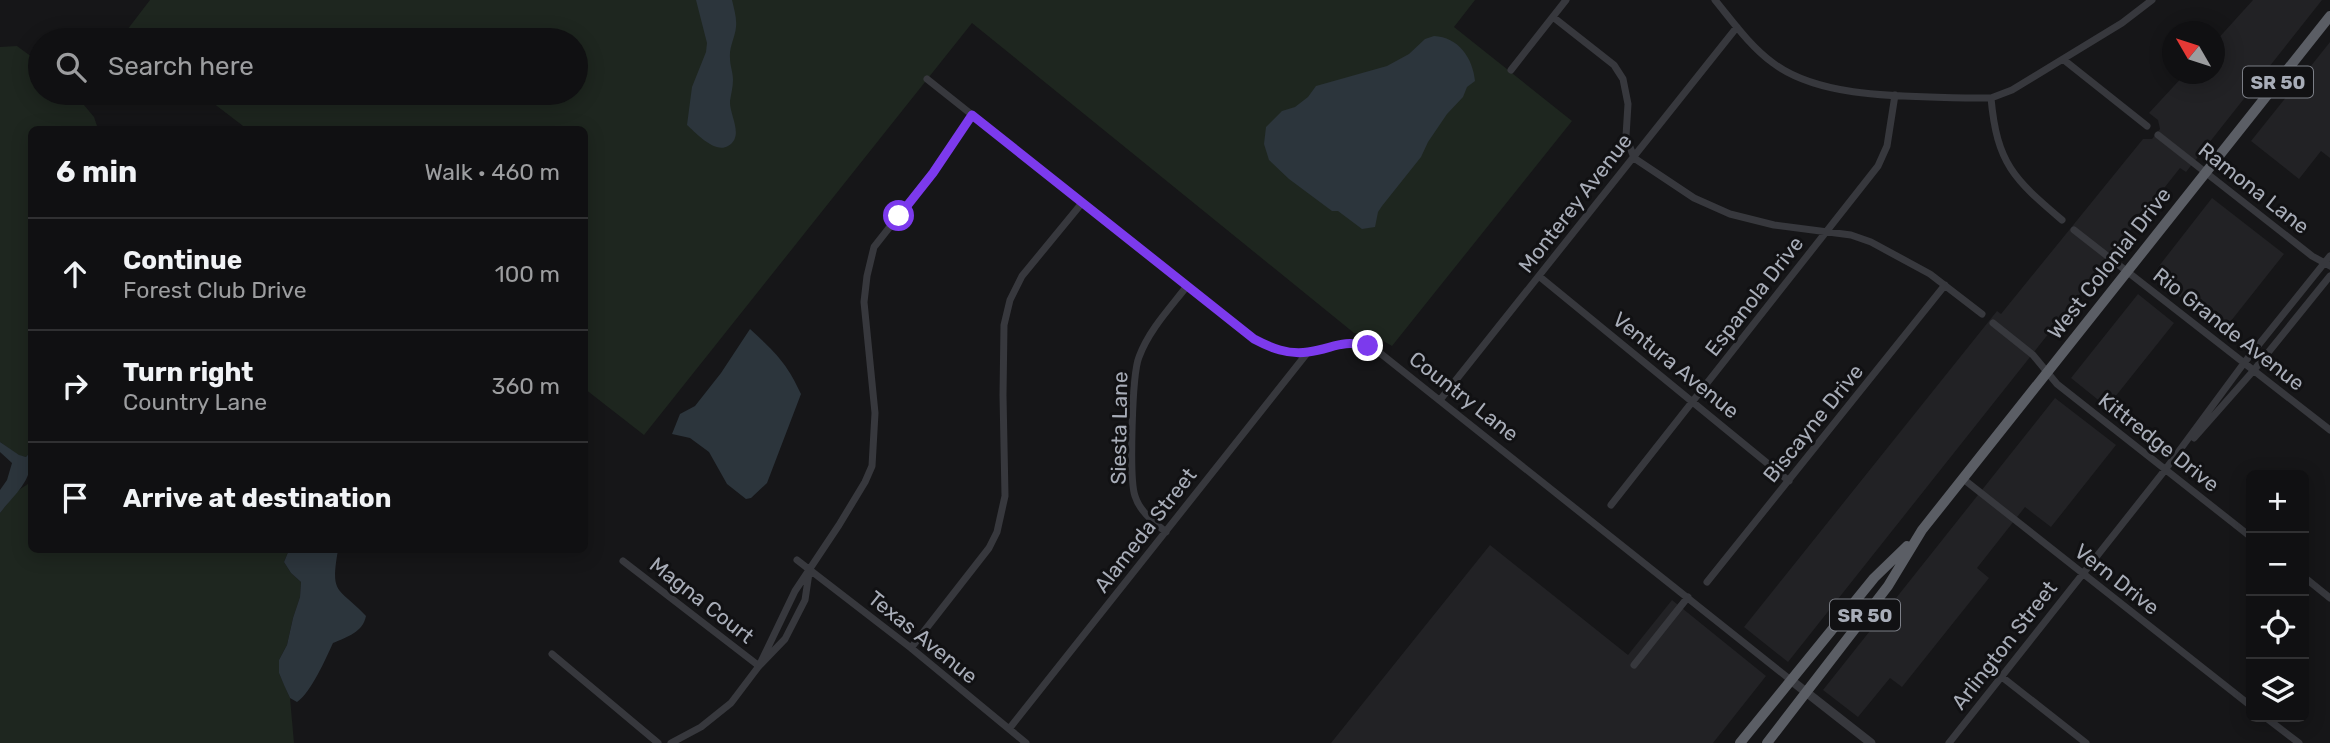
<!DOCTYPE html>
<meta charset="utf-8">
<style>
:root{--surface:#101012;--page:#19191b;--text:#f1f3f6;--muted:#9c9d9f;--line:#303032}
body{margin:0;font-family:Rubik,sans-serif;background:var(--page);color:var(--text)}
.controls{position:absolute;right:21px;bottom:21px;display:grid;overflow:hidden;border-radius:10px;box-shadow:0 4px 18px #0003}
.controls button{width:63px;height:63px;display:grid;place-items:center;padding:0;border:0;border-bottom:2px solid var(--line);background:var(--surface);color:var(--text);font:35px sans-serif}
.compass{position:absolute;left:2162px;top:21px;width:63px;height:63px;border-radius:50%;background:var(--surface);box-shadow:0 4px 18px #0003;rotate:309deg}
.stop{position:absolute;width:21px;height:21px;margin:-16px;border:5px solid #7c3aed;border-radius:50%;background:#fff}
.stop.end{background:#7c3aed;border-color:#fff;box-shadow:0 2px 7px #0008}
.list{margin:0;padding:0;list-style:none}
h2{display:flex;justify-content:space-between;align-items:center;height:91px;margin:0;padding:0 28px;font-size:30px}
h2 small{font-size:23px;font-weight:400;color:var(--muted)}
.list li{display:grid;grid-template-columns:46px 1fr auto;gap:21px;align-items:center;box-sizing:border-box;height:112px;padding:0 28px;border-top:2px solid var(--line)}
.list b{display:block;font-size:26px;white-space:nowrap}
.list p{margin:0;font-size:23px;white-space:nowrap;color:var(--muted)}
.list em{font-size:23px;font-style:normal;color:var(--muted)}
.icon{flex:none;width:38px;height:38px;fill:none;stroke:currentColor;stroke-width:2;stroke-linecap:round;stroke-linejoin:round}
.map{position:relative;flex:none;width:2330px;height:743px;overflow:hidden}
.search{position:absolute;background:var(--surface);box-shadow:0 4px 18px #0003;left:28px;top:28px;width:560px;height:77px;display:flex;align-items:center;gap:18px;box-sizing:border-box;padding:0 24px;border-radius:38px;color:var(--muted);font-size:26px}
.panel{position:absolute;background:var(--surface);box-shadow:0 4px 18px #0003;left:28px;top:126px;width:560px;height:427px;border-radius:10px}
.map>svg:first-child{display:block}
.built{fill:#222225}
.green{fill:#1e261f}
.water{fill:#2c353c}
.lines{fill:none;stroke-linecap:round;stroke-linejoin:round}
.minor{stroke:#37383d;stroke-width:7}
.tertiary{stroke:#37383d;stroke-width:9}
.trunk{stroke:#5b5e65;stroke-width:10}
.route{stroke:#7c3aed;stroke-width:9}
.labels{text-anchor:middle;dominant-baseline:central;stroke-width:6;stroke-linejoin:round;paint-order:stroke}
.shield{fill:#111113;stroke:#7b7e86;stroke-width:2}
.shield-label{font-size:19px;font-weight:bold;fill:#a8adb8}
.street-label{font-size:21px;fill:#a8adb8;stroke:#111113}
</style>
<div class="map">
<svg width="2330" height="743" viewBox="0 0 2330 743">
<rect width="100%" height="100%" fill="#161618"/>
<!-- built -->
<path class="built" d="M2253,0H2322L2186,172L2180,168L1788,662L1744,627L1997,311L2001,314L2143,139H2152L2160,129L2158,120L2149,113L2185,74H2214L2215,42Z
M2330,42V158L2321,151L2299,179L2251,141Z
M2212,198L2284,254L2223,331L2152,275Z
M2138,294L2174,323L2107,407L2071,378Z
M2055,398L2116,445L2051,527L2025,507L1977,568L1989,578L1902,687L1890,678L1858,717L1823,690Z
M1490,545L1628,655L1672,600L1766,676L1713,743H1331Z"/>
<!-- green -->
<path class="green" d="M150,0H1475L1454,27L1572,121L1392,346L1375,336L1354,333L972,23L644,435L585,389L584,130L247,129L200,93H576V40H131L124,34Z
M17,46L40,63V93H74L94,117L98,129L32,130V450L26,457L19,456L0,442V47Z
M31,482L32,550H289L284,562L291,573L301,582L300,597L293,618L287,645L279,660V673L290,698L294,743H0V513L17,491Z"/>
<!-- water -->
<path class="water" d="M696,0H732C734,9 737,18 736,27C735,38 729,47 730,58C730,66 733,72 733,80C733,87 731,94 730,101C729,115 745,136 728,146C715,154 696,133 687,125L692,87L706,52L707,43Z
M1434,36C1458,37 1473,58 1475,81L1467,87L1463,97L1447,114L1428,142L1421,157L1382,206L1378,212L1375,227L1362,229L1338,211H1332L1289,179L1269,160L1264,144L1266,127L1282,111L1295,107L1308,97L1316,86L1387,66L1409,54L1425,39Z
M750,329C775,352 787,363 801,394L767,483L751,498L746,499L727,484L709,452L690,438L672,434L680,414L695,406L721,373Z
M0,442L19,455L26,457L32,450C32,482 19,489 0,513V490L7,480L12,463L0,452Z
M289,550H338C330,596 338,586 366,616C363,632 347,637 333,643C326,658 311,693 297,702L290,698L284,685L279,673V660L287,645L293,618L300,597L301,582L291,573L284,562Z"/>
<g class="lines">
<!-- minor -->
<path class="minor" d="M1715,0C1733,22 1750,46 1773,63C1822,100 1911,96 1970,98H1991L2012,90L2122,23L2152,0
M1553,17L1614,65L1623,79L1628,104L1626,136L1634,158L1694,198L1730,214L1774,225L1851,235L1871,242L1930,274L1982,314
M2064,60L2147,126
M1511,70L1566,0
M927,79L1254,339C1271,348 1287,355 1306,352C1339,349 1346,333 1380,353L1792,681
M1991,98C1997,164 2014,179 2062,220
M2158,135L2312,256L2330,266
M2074,230L2330,430
M1540,277L1789,481
M1993,323L2033,355L2057,384L2251,537
M1440,400L1737,27
M2194,438L2254,370L2330,276
M1962,478L2251,706
M1611,505L1878,166L1887,146L1895,95
M1166,532C1154,522 1140,512 1135,496C1129,479 1132,374 1139,357C1149,330 1170,308 1187,286
M797,560L911,648L1026,743
M623,561L759,666
M2304,577L2330,598
M1707,582L1945,285
M911,648L989,548L997,532L1005,496L1003,395L1004,325L1010,300L1022,276L1082,203
M552,654L658,743
M1634,665L1688,597
M759,666L795,591L839,525L865,482L872,466L875,413L864,302L867,276L874,247L933,172L972,115
M2002,677L2086,743
M2265,717L2299,743
M1009,729L1308,352
M671,743L701,727L731,703L759,666L785,639L805,600L809,573
M1949,743L2165,470L2244,363L2330,256"/>
<!-- tertiary -->
<path class="tertiary" d="M1792,681L1871,743"/>
<!-- trunk -->
<path class="trunk" d="M1740,743L1874,578L1907,546
M1767,743L1888,586L1922,530L2330,16"/>
</g>
<g class="lines">
<!-- route -->
<path class="route" d="M899,216L933,173L972,115L1254,339C1271,348 1288,355 1308,352C1333,349 1340,339 1368,346"/>
</g>
<g class="labels">
<!-- shield labels -->
<g class="shield">
<rect x="2243" y="66.5" width="70" height="31" rx="5"/>
<rect x="1830" y="599.5" width="70" height="31" rx="5"/>
</g>
<g class="shield-label">
<text x="2278" y="82">SR 50</text>
<text x="1865" y="615">SR 50</text>
</g>
<!-- street labels -->
<g class="street-label">
<text transform="translate(2254 188) rotate(38)">Ramona Lane</text>
<text transform="translate(1575 203) rotate(-52)">Monterey Avenue</text>
<text transform="translate(2109 263) rotate(-52)">West Colonial Drive</text>
<text transform="translate(1754 296) rotate(-52)">Espanola Drive</text>
<text transform="translate(2229 329) rotate(38)">Rio Grande Avenue</text>
<text transform="translate(1676 365) rotate(39)">Ventura Avenue</text>
<text transform="translate(1464 396) rotate(38)">Country Lane</text>
<text transform="translate(1813 423) rotate(-51)">Biscayne Drive</text>
<text transform="translate(1119 428) rotate(-89)">Siesta Lane</text>
<text transform="translate(2159 442) rotate(38)">Kittredge Drive</text>
<text transform="translate(1145 530) rotate(-52)">Alameda Street</text>
<text transform="translate(2117 579) rotate(38)">Vern Drive</text>
<text transform="translate(702 600) rotate(38)">Magna Court</text>
<text transform="translate(923 637) rotate(39)">Texas Avenue</text>
<text transform="translate(2004 645) rotate(-52)">Arlington Street</text>
</g>
</g>
</svg>
<div class="controls">
<button>+</button>
<button>−</button>
<button><svg class="icon" aria-label="locate" viewBox="0 0 24 24"><circle cx="12" cy="12" r="6"/><path d="M12 2v4M12 18v4M2 12h4M18 12h4"/></svg></button>
<button><svg class="icon" aria-label="layers" viewBox="0 0 24 24"><path d="M12 4l9 5-9 5-9-5zM3 14l9 5 9-5"/></svg></button>
</div>
<svg class="compass" viewBox="-18 -18 36 36"><path d="M0-13l5 13h-10z" fill="#e53935"/><path d="M0 13l5-13h-10z" fill="#9c9d9f"/></svg>
<div class="stop" style="left:899px;top:216px"></div>
<div class="stop end" style="left:1368px;top:346px"></div>
<div class="search"><svg class="icon" aria-label="search" viewBox="0 0 24 24"><circle cx="10" cy="10" r="6"/><path d="M15 15l6 6"/></svg>Search here</div>
<section class="panel">
<h2>6 min<small>Walk · 460 m</small></h2>
<ul class="list">
<li><svg class="icon" aria-label="ahead" viewBox="0 0 24 24"><path d="M12 20V5M6 11l6-6 6 6"/></svg><div><b>Continue</b><p>Forest Club Drive</p></div><em>100 m</em></li>
<li><svg class="icon" aria-label="right" viewBox="0 0 24 24"><path d="M7 20v-9h11M14 6l5 5-5 5"/></svg><div><b>Turn right</b><p>Country Lane</p></div><em>360 m</em></li>
<li><svg class="icon" aria-label="arrive" viewBox="0 0 24 24"><path d="M6 21V4h12l-3 4 3 4H6"/></svg><div><b>Arrive at destination</b></div></li>
</ul>
</section>
</div>
